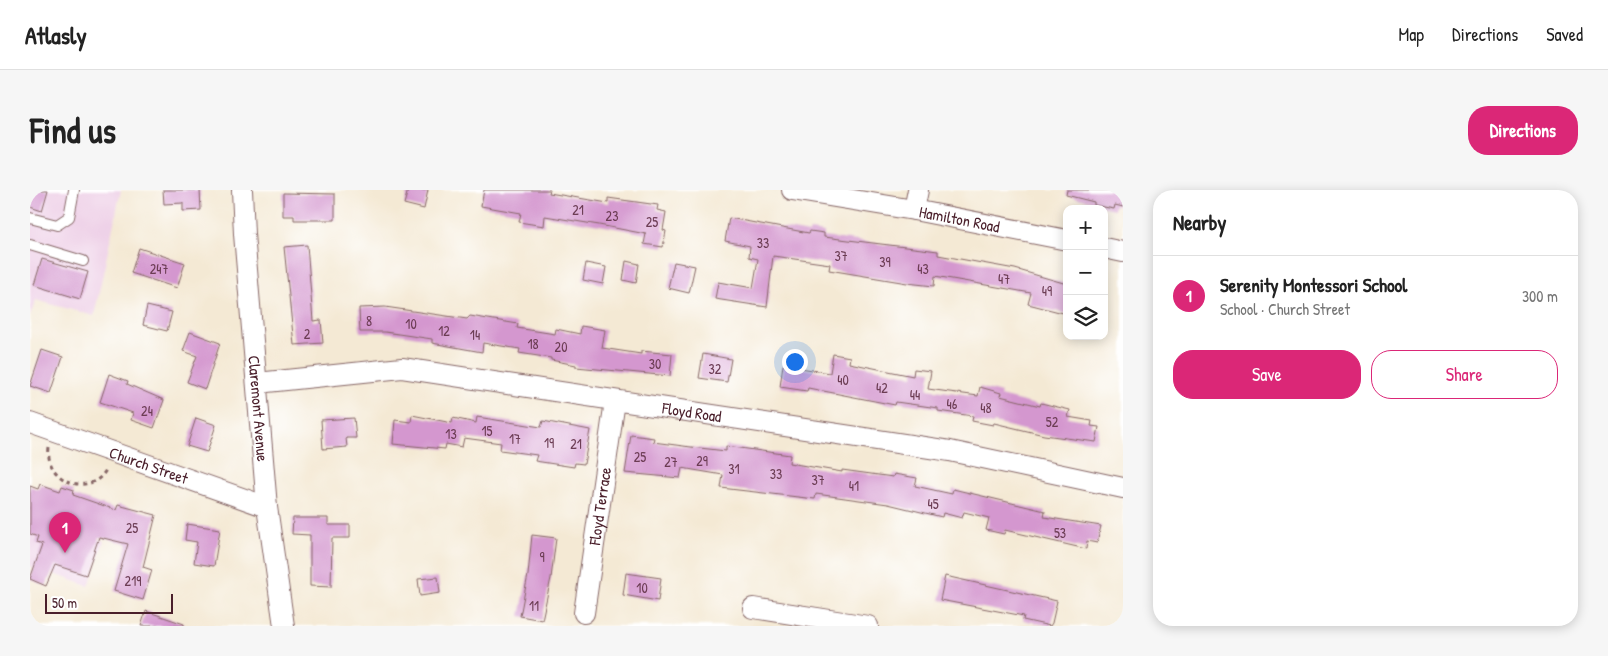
<!DOCTYPE html>
<meta charset="utf-8">
<style>
:root{--surface:#fff;--page:#f6f6f6;--text:#222;--muted:#767676;--line:#e0e0e0;--accent:#db2777}
body{margin:0;font-family:"Patrick Hand",sans-serif;background:var(--page);color:var(--text)}
.controls{position:absolute;right:15px;top:15px;display:grid;overflow:hidden;border-radius:10px;box-shadow:0 2px 12px #0003}
.controls button{width:45px;height:45px;display:grid;place-items:center;padding:0;border:0;border-bottom:1px solid var(--line);background:var(--surface);color:var(--text);font:25px sans-serif}
.scale{position:absolute;left:15px;bottom:12px;width:128px;box-sizing:border-box;padding-left:5px;border:2px solid #4a1f2b;border-top:0;font-size:14px;line-height:18px;white-space:nowrap;color:#4a1f2b;-webkit-text-stroke:4px #fff;paint-order:stroke}
.you{position:absolute;left:764px;top:171px;width:18px;height:18px;margin:-12px;border:4px solid #fff;border-radius:50%;background:#1a73e8;box-shadow:0 0 0 8px #1a73e833}
.badge{display:grid;place-items:center;width:32px;height:32px;border-radius:50%;background:var(--accent);color:#fff;font-size:16px;font-weight:700}
.pin{position:absolute;translate:-50% -41px;filter:drop-shadow(0 1px 2px #0008)}
.pin::after{content:'';position:absolute;top:26px;width:18px;height:15px;background:inherit;clip-path:polygon(0 0,100% 0,50% 100%)}
.list{margin:0;padding:0;list-style:none}
h2{display:flex;justify-content:space-between;align-items:center;height:65px;margin:0;padding:0 20px;font-size:21px}
h2 small{font-size:16px;font-weight:400;color:var(--muted)}
.list li{display:grid;grid-template-columns:32px 1fr auto;gap:15px;align-items:center;box-sizing:border-box;height:80px;padding:0 20px;border-top:1px solid var(--line)}
.list b{display:block;font-size:19px;white-space:nowrap}
.list p{margin:0;font-size:16px;white-space:nowrap;color:var(--muted)}
.list em{font-size:16px;font-style:normal;color:var(--muted)}
.actions{display:flex;gap:10px;padding:15px 20px}
.actions a{flex:1;padding:11px 0;border:1px solid var(--accent);border-radius:20px;text-align:center;font-size:18px;color:var(--accent)}
.actions .main{background:var(--accent);color:#fff}
.icon{flex:none;width:28px;height:28px;fill:none;stroke:currentColor;stroke-width:2;stroke-linecap:round;stroke-linejoin:round}
.map{position:relative;flex:none;width:1093px;height:436px;overflow:hidden;border-radius:20px}
header{display:flex;align-items:center;gap:30px;box-sizing:border-box;height:70px;padding:0 25px;background:var(--surface);border-bottom:1px solid var(--line)}
header strong{font-size:24px}
nav{display:flex;gap:28px;margin-inline-start:auto;font-size:18px}
.intro{display:flex;align-items:center;justify-content:space-between;box-sizing:border-box;height:120px;padding:0 30px}
h1{margin:0;font-size:35px}
.button{padding:12px 22px;border-radius:20px;background:var(--accent);color:#fff;font-size:18px;font-weight:700}
main{display:flex;gap:30px;padding:0 30px}
aside{flex:1;background:var(--surface);border-radius:20px;box-shadow:0 2px 12px #0003}
.map>svg:first-child{display:block}
.built{fill:#eed0e7}
.building{fill:#d497cf}
.lines{fill:none;stroke-linecap:round;stroke-linejoin:round}
.service-casing{stroke:#866666;stroke-width:12}
.minor-casing{stroke:#866666;stroke-width:22}
.path{stroke:#866666;stroke-width:3;stroke-dasharray:4 4;stroke-linecap:butt}
.service{stroke:#fff;stroke-width:10}
.minor{stroke:#fff;stroke-width:20}
.labels{text-anchor:middle;dominant-baseline:central;stroke-width:4.5;stroke-linejoin:round;paint-order:stroke}
.number-label{font-size:14px;fill:#6c3d54}
.street-label{font-size:16px;fill:#4a1f2b;stroke:#fff}
</style>
<header>
<strong>Atlasly</strong>
<nav><a>Map</a><a>Directions</a><a>Saved</a></nav>
</header>
<div class="intro"><h1>Find us</h1><a class="button">Directions</a></div>
<main>
<div class="map">
<svg width="1093" height="436" viewBox="0 0 1093 436">
<rect width="100%" height="100%" fill="#fff"/>
<filter id="ink" filterUnits="userSpaceOnUse"><feTurbulence type="fractalNoise" baseFrequency=".02" numOctaves="2"/><feDisplacementMap in="SourceGraphic" scale="10" xChannelSelector="R" yChannelSelector="G"/><feConvolveMatrix kernelMatrix="1 2 1 2 8 2 1 2 1" color-interpolation-filters="sRGB"/></filter>
<filter id="wash" filterUnits="userSpaceOnUse"><feTurbulence type="fractalNoise" baseFrequency=".0096" numOctaves="4" result="noise"/><feDisplacementMap in="SourceGraphic" scale="20" xChannelSelector="R" yChannelSelector="G"/><feGaussianBlur stdDeviation="1.12" result="paint"/><feColorMatrix in="noise" values="0 0 0 0 0 0 0 0 0 0 0 0 0 0 0 0 0 1.4 0 .05"/><feComposite in="paint" operator="in"/></filter>
<g filter="url(#wash)">
<rect width="100%" height="100%" fill="#f4e9d4"/>
<!-- built -->
<path class="built" d="M0,0H91L64,126L6,110L0,126Z
M3,327L74,351L59,396L0,376V337Z"/>
<g id="blocks">
<!-- building -->
<path class="building" d="M0,0H18L12,21L0,17Z
M133,0H170L171,20L153,21V13L134,14Z
M378,0H398L394,19L374,14Z
M454,0H520L519,3L578,13V8L628,15L627,20L636,22L633,40L636,41L633,57L614,54L616,44L569,35L515,26L514,36L489,32L491,23L451,16Z
M1037,0H1093V17L1085,15L1084,19L1064,15V12L1036,5Z
M253,3L305,4V30H264V26H253Z
M699,28L779,43L780,41L794,43V47L908,61V65L985,79L1037,94V124L998,114L1001,103L905,86L904,96L877,93L799,80L800,74L743,66L737,117L685,109L688,92L723,98L728,69L719,67L720,56L695,51Z
M277,55L283,131L291,130L293,153L264,155L254,57Z
M109,58L155,73L147,98L101,83Z
M12,69L58,82L50,109L4,95Z
M596,71L609,74L606,93L593,90Z
M644,72L665,76L659,103L638,98Z
M556,73L576,77L573,94L553,90Z
M117,116L142,122L137,141L113,135Z
M355,117L437,129L440,126L488,134L487,138L525,144L526,139L550,144L551,136L575,140L572,158L611,164V161L642,164L640,186L546,177V175L521,170V168L489,163L490,159L453,153L452,162L402,153V149L355,142H330L329,118Z
M160,142L190,153L175,199L157,192L167,166L153,161Z
M12,160L33,167L21,203L0,196Z
M673,164L701,169L697,192L669,188Z
M803,164L820,167L819,173L883,186L884,179L901,181L898,199L948,206L950,197L971,203L970,206L1010,216L1011,213L1040,220L1038,227L1062,231L1061,236L1069,237L1066,252L1014,245L964,233L963,235L942,231L943,226L908,221V218L866,212L865,215L778,198L777,201L750,197L753,175L800,183Z
M79,184L98,191L97,194L134,210L124,238L101,230L103,223L70,212Z
M382,225L422,233L423,228L446,233L447,227L511,237L513,231L560,240L554,274L545,273L544,277L505,271L507,265L470,260L471,253L434,248L432,257L416,254L415,259L363,254L365,230L381,232Z
M166,228L186,235L177,262L157,256Z
M324,228L326,248H316L317,257L293,259L291,230Z
M601,245L624,248L623,252L661,257L696,261V256L760,265L759,273L812,282V280L863,287L864,284L887,288L885,296L922,304L923,299L1015,321L1014,327L1071,336L1067,353L1057,351L1056,359L975,340L974,344L956,340L959,328L934,322L932,328L913,323L912,327L858,314L786,304L785,309L691,298L693,285L652,278L650,288L595,283Z
M10,294L30,301L32,296L44,300L43,305L86,320L88,315L126,325L113,377L122,380L113,410L84,401L98,354L69,347L56,385L25,375L16,396L0,389L12,355L6,353L8,347L0,344V296L8,299Z
M263,328H298V335H320V348H302L301,397L280,396V345L262,344Z
M157,334L190,339L184,376L164,373L167,352L155,350Z
M502,345L526,348L521,388L512,430L490,426L498,385Z
M596,383L631,388L628,411L593,405Z
M915,386L1027,411L1022,433L1020,436L993,430L994,426L910,410Z
M408,387L410,403L390,406L388,389Z
M116,421L154,434V436H111Z"/>
</g>
</g>
<g filter="url(#ink)">
<use href="#blocks" fill-opacity="0" stroke="#866666" stroke-width="1"/>
<g class="lines">
<defs>
<path id="service" d="M0,28L27,35L39,27L44,0
M0,55L53,71"/>
<g id="minor">
<path id="s1" d="M212,0L214,44L237,317L254,436"/>
<path id="s2" d="M762,0L884,20L1037,50"/>
<path d="M884,20L888,0"/>
<path d="M1074,58L1093,62"/>
<path id="s3" d="M227,193L372,178L920,261L1093,298"/>
<path id="s4" d="M0,233L237,317"/>
<path d="M723,418L838,436"/>
<path id="s5" d="M554,423L585,211"/>
</g>
</defs>
<!-- service casing -->
<use href="#service" class="service-casing"/>
<!-- minor casing -->
<use href="#minor" class="minor-casing"/>
<!-- path -->
<path class="path" d="M19,258C14,292 62,309 77,278"/>
<!-- service -->
<use href="#service" class="service"/>
<!-- minor -->
<use href="#minor" class="minor"/>
</g>
</g>
<g class="labels">
<!-- number labels -->
<g class="number-label">
<text x="548" y="19">21</text>
<text x="582" y="25">23</text>
<text x="622" y="31">25</text>
<text x="733" y="52">33</text>
<text x="811" y="65">37</text>
<text x="855" y="71">39</text>
<text x="129" y="78">247</text>
<text x="893" y="78">43</text>
<text x="974" y="88">47</text>
<text x="1017" y="100">49</text>
<text x="339" y="130">8</text>
<text x="381" y="133">10</text>
<text x="414" y="140">12</text>
<text x="277" y="143">2</text>
<text x="445" y="144">14</text>
<text x="503" y="153">18</text>
<text x="531" y="156">20</text>
<text x="625" y="173">30</text>
<text x="685" y="178">32</text>
<text x="813" y="189">40</text>
<text x="852" y="197">42</text>
<text x="885" y="204">44</text>
<text x="922" y="213">46</text>
<text x="956" y="217">48</text>
<text x="117" y="220">24</text>
<text x="1022" y="231">52</text>
<text x="457" y="240">15</text>
<text x="421" y="243">13</text>
<text x="485" y="248">17</text>
<text x="519" y="252">19</text>
<text x="546" y="253">21</text>
<text x="610" y="266">25</text>
<text x="672" y="270">29</text>
<text x="641" y="271">27</text>
<text x="704" y="278">31</text>
<text x="746" y="283">33</text>
<text x="788" y="289">37</text>
<text x="824" y="295">41</text>
<text x="903" y="313">45</text>
<text x="102" y="337">25</text>
<text x="1030" y="342">53</text>
<text x="512" y="366">9</text>
<text x="103" y="390">219</text>
<text x="612" y="397">10</text>
<text x="504" y="415">11</text>
</g>
<!-- street labels -->
<g class="street-label">
<text stroke="none"><textPath href="#s2" startOffset="170">Hamilton Road</textPath></text>
<text stroke="none"><textPath href="#s1" startOffset="219">Claremont Avenue</textPath></text>
<text stroke="none"><textPath href="#s3" startOffset="439">Floyd Road</textPath></text>
<text stroke="none"><textPath href="#s4" startOffset="126">Church Street</textPath></text>
<text stroke="none"><textPath href="#s5" startOffset="108">Floyd Terrace</textPath></text>
</g>
</g>
</svg>
<div class="controls">
<button>+</button>
<button>−</button>
<button><svg class="icon" aria-label="layers" viewBox="0 0 24 24"><path d="M12 4l9 5-9 5-9-5zM3 14l9 5 9-5"/></svg></button>
</div>
<div class="scale">50 m</div>
<div class="you"></div>
<div class="pin badge" style="left:35px;top:363px">1</div>
</div>
<aside>
<h2>Nearby<small></small></h2>
<ul class="list">
<li><span class="badge">1</span><div><b>Serenity Montessori School</b><p>School · Church Street</p></div><em>300 m</em></li>
</ul>
<div class="actions"><a class="main">Save</a><a>Share</a></div>
</aside>
</main>
